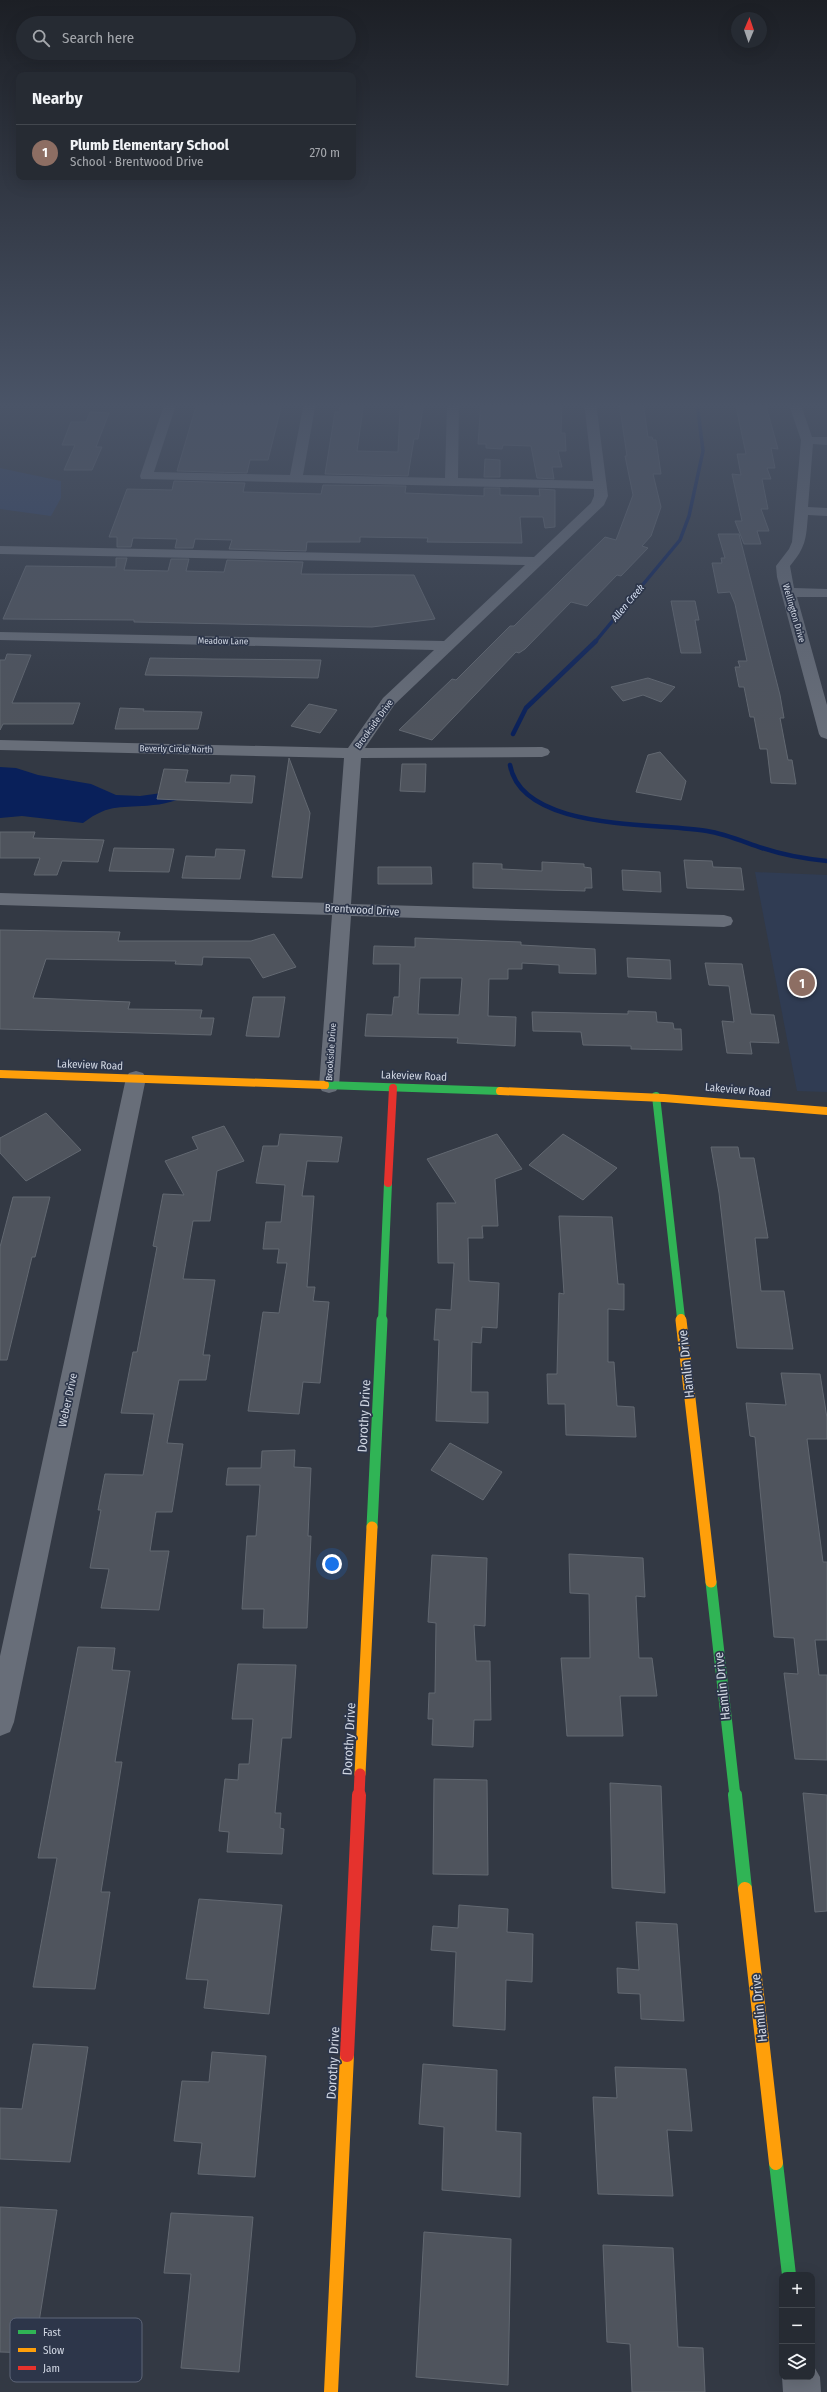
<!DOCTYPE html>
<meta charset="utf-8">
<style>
:root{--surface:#262b33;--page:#32373f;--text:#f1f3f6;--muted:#a4a7ac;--line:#42474e;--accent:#d6ab8b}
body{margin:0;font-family:"Fira Sans Condensed",sans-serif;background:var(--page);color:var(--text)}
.controls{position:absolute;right:12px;bottom:12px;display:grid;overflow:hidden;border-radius:8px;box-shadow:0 4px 16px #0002}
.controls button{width:36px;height:36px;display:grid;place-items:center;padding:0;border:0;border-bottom:1px solid var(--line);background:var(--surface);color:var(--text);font:20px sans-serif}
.compass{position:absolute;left:731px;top:12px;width:36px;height:36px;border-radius:50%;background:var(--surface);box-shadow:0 4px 16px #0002;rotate:2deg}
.you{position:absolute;left:332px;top:1564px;width:14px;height:14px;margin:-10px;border:3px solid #fff;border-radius:50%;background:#1a73e8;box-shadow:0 0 0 6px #1a73e833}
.badge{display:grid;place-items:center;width:26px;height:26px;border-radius:50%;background:var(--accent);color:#fff;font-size:13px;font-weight:700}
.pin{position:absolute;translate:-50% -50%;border:2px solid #fff;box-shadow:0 1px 4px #0006}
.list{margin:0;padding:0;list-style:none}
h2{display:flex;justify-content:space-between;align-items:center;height:52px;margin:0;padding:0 16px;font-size:17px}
h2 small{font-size:13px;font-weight:400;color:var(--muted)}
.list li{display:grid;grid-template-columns:26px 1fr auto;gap:12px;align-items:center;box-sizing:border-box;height:56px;padding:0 16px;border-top:1px solid var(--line)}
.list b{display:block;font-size:15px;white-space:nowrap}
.list p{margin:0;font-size:13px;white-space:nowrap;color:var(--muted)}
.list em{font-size:13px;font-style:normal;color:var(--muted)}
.icon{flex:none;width:22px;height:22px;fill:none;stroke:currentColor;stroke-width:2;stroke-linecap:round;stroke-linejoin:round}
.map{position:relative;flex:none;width:827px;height:2392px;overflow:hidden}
.search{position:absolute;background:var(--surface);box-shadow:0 4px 16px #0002;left:16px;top:16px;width:340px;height:44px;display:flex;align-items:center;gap:10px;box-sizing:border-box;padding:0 14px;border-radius:22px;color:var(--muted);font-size:15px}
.panel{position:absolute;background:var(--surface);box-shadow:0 4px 16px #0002;left:16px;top:72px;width:340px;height:108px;border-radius:8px}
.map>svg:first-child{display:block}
.built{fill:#303c53}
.green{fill:#2f4064}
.water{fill:#09205a}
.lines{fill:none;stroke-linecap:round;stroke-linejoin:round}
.stream-far1{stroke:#09205a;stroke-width:3.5}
.stream{stroke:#09205a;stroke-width:4.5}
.building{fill:#4f545d;stroke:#626871;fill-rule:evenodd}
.street{fill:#686e79;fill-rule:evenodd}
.fast-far2{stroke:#30b455;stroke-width:8}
.fast-far1{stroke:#30b455;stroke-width:11}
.fast{stroke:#30b455;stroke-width:14}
.slow-far2{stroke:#ff9f0a;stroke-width:8}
.slow-far1{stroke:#ff9f0a;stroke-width:11}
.slow{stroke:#ff9f0a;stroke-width:14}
.jam-far2{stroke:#e5322d;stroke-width:8}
.jam-far1{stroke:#e5322d;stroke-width:11}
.jam{stroke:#e5322d;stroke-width:14}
.labels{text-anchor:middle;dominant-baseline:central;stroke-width:3.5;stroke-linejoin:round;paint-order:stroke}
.far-street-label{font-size:9px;fill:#d1d7e3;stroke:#2d364a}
.far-water-label{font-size:10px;font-style:italic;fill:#d5dff2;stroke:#2d364a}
.street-label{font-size:11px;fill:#d1d7e3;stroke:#2d364a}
.near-street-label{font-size:13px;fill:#d1d7e3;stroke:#2d364a}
.key{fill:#2d364a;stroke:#5e6678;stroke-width:1}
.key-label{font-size:11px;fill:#d1d7e3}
</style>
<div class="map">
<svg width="827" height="2392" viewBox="0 0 827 2392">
<rect width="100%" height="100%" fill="#333944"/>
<!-- built -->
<path class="built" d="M755,872L827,875V1092L797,1091Z"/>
<!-- green -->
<path class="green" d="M0,468L61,481V498L51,516L0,509Z"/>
<!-- water -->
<path class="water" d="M0,767L16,768L38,775L91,784L116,795L140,796L176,791L177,800C169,802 161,805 153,805C121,809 111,802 83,823L22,816L0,818Z"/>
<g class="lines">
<!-- stream-far1 -->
<path class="stream-far1" d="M595,642L680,540L689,516L703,451L697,402"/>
<!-- stream -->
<path class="stream" d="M513,734L526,708L596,641
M510,765C522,832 656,822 707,831C726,834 744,842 762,848C783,855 805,859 827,861"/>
</g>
<!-- building -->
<path class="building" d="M210,402L282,404L268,460H250L247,473L177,471L197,403L209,404Z
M340,402H364L357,451L398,452L400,410H404L406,402H424L418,439H414L408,476L325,474L335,412H339Z
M481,402H562L561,433H565L566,451H558L562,467H552L554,479L537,478L531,446L503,445L502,449L486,448V444H478Z
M619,402H643L648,437H652L653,440H656L661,474H653L661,507L651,536L642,546L648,548L621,576L617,575L587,606L571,602L525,649L519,653L516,652L432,740L399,730L452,679L456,680L510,626H514L605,537L616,540L633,495L625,456H627Z
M735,402H765L778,449L771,448L775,468H767L771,479H762L768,509H761L769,531H757L761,544H744L735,521H742L732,474L741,475L737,454H746Z
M90,412L109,413L96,447H102L92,470H64L75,445H62L71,422H86Z
M485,459L500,460V477H484Z
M174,481L245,483L243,492L321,494L323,485L406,486L405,493L484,496V488H500V495L540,496L539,489L555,490V527L545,528L543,517H520L522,543L427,542L428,538L360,537V542H307L306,551L229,549L232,540L195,539L193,548H175L177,539L133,538L131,547H117V537H109L127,489L172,490Z
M718,534H739L780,695L784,718H780L788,760H792L796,784L771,783L767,749H760L754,717H750L744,687H739L735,667H740L738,661H747L735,604L730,592L718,593L712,563H722L721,558H725Z
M116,558H127L124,570L168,571L171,559H189L186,571L224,572L227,560L303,562L301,574L414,575L435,619L372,627L134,622V620L3,619L26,566L116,567Z
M671,601H695L699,620H695L701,653H681Z
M7,654L31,655L12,703H80L73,724H3L0,730V660H5Z
M150,658L214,659L321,660L318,678L145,675Z
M648,678L675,687L661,702L643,695L623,701L611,687Z
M309,704L337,710L320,733L291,726Z
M120,708L144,709L143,711L202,712L198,729H115Z
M660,752L686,781L681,800L636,792L648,755Z
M289,758L310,813L302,878L272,877Z
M402,764H426L425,792L400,791Z
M164,769L188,770L185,782L230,783L231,775L255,776L252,803L157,799Z
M0,832H35L33,838L104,840L98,862L62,861L57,875H34L40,858H0Z
M114,848L174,849L169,872L109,871Z
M216,849L245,850L240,879L182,878L186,856L215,857Z
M684,860L712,861L713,867L741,868L744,890L687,888Z
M542,862L584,864V867L591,868L592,888H585V891L473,888V863L502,864V869L542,871Z
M378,867H431L432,884H378Z
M622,870L660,872L661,892L623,890Z
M0,930L120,932L118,941H251L274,934L296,967L263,978L250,958L203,957L202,965L175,964L176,961L46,959L33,998L130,1002L128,1009L202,1010L200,1018H214L211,1035L0,1029Z
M415,938L521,942V945L595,949L596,974L559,973V965L522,963V969H508V979H489L488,1016L516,1017L515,1046L457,1043L458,1038L365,1036L367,1014L392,1015L394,997H399L400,964H373L374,946L415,947ZM420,978H462L459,1015L418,1014Z
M627,958L670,960L671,979L628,977Z
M705,963L742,964L751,1014L774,1015L779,1043L750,1042L752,1054L727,1053L722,1021L734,1022L729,986L709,985Z
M253,997H285L279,1037L246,1036Z
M628,1011L656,1012L657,1022L673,1023L674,1029H681L682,1050L631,1049V1046L583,1045L581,1032L533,1031L532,1012L628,1014Z
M46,1113L81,1150L26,1181L0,1153V1138Z
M224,1126L244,1161L217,1171L210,1221H193L183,1279L215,1280L203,1355H210L206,1380H179L167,1443L183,1444L172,1512H156L150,1551H169L159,1610L101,1608L109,1569L90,1568L101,1510H98L105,1474L143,1475L154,1414L121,1413L133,1352H137L157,1247L153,1246L163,1194L184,1195L165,1161L198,1149L192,1137Z
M280,1134L342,1137L338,1162L307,1161L302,1196H314L307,1287H315L313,1301L329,1302L320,1383L303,1382L299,1414L248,1411L263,1312L279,1313L287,1263H277L279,1249H263L266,1222H281L285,1185L256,1183L263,1146H278Z
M497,1134L522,1169L495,1179L498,1226H482L483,1238H468L469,1281L499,1283L497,1328L482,1327L481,1343L472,1342L471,1392H488V1423L436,1421L439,1340H434L436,1309L451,1310L454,1263H438L437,1203H456L427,1159Z
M563,1134L617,1168L583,1200L529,1165Z
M711,1147H738L740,1158H754L768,1238H755L761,1291H784L793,1349L737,1348L719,1193Z
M13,1197H50L35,1257H32L7,1360H0V1247Z
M559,1216L612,1217L618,1284H624V1310L608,1309V1362H614L617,1406L634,1407L636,1437L566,1435L565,1404H548L547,1374H557L559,1293L564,1294Z
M781,1373L820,1374L827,1418V1439H807L823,1562H827V1640H815L819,1675H827V1760L795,1759L784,1673L798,1674L794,1638L774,1637L755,1437L750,1436L746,1403L786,1405Z
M450,1443L502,1472L483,1500L431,1470Z
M295,1450L294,1467L311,1468L308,1536H311L307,1628H263L264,1609H242L247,1536H256L260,1485H226L228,1468H261L262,1451Z
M569,1554L643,1558L645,1597L636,1596L639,1658H652L657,1696H620L623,1736H567L561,1658H590L589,1594L570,1593Z
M432,1555L487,1558L485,1626L474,1625L476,1661H490L491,1720H474L473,1747L432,1745L433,1719H428L429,1693H435L436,1623L428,1622Z
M78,1647L115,1648L112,1670L130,1671L115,1762H122L101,1892H110L95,1989L33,1987L57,1858H38Z
M238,1664L296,1665L291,1738H282L275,1813H281L280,1828L284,1829L282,1854L227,1852L229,1832L219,1831L225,1779L238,1780L239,1764H249L253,1719H232Z
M434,1779L487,1780L488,1875L433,1874Z
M610,1783L661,1786L665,1893L612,1888Z
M803,1793L827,1795V1911L815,1912Z
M199,1899L282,1905L269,2014L204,2008L208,1980L186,1979Z
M459,1905L508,1909L507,1932L533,1934L532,1982L506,1980L505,2030L453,2026L456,1952L431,1950L433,1926L458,1928Z
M636,1922L677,1924L684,2021L641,2019L640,1994L618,1993L617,1968L639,1970Z
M33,2044L88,2047L70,2162L0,2159V2108L22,2109Z
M212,2052L266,2056L255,2177L198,2174L202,2143L174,2141L182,2081L209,2082Z
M423,2064L497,2070L496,2131L521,2133L520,2197L442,2190L444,2127L419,2124Z
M615,2067L686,2069L692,2131L667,2130L673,2196L598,2194L593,2097L617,2098Z
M0,2207L57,2210L34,2353L0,2352Z
M171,2213L253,2217L239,2372L181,2368L191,2274L164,2273Z
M424,2232L511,2239L508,2385L416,2377Z
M603,2245L673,2248L678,2347L703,2348L705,2392H632L630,2344L607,2342Z"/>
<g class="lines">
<!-- street -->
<path class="street" d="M165,402H177L154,472L290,475L304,402H316L303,475L445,478L447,402H459L458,478L593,481L584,402H596L608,496L604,505L395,704L365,748L542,747L548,749L550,752L548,755L542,757L361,758L351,904L724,915L731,917L733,921L731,925L724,927L351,916L339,1086L336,1091L329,1093L322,1091L319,1086L332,915L0,905V893L333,903L344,758L0,750V740L348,748L383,698L434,650L0,640V632L444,641L525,565L0,554V546L534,557L591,503L594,496V489L141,479L140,476Z
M788,402H800L812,437H827V445L813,444L808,507L827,508V516L808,515C806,539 806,547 790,566L794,588L827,589V597H797L827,705V739L821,737L819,734L777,577L776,566L789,549L792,542L801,440Z
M136,1071L143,1073L146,1078L14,1722L10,1732L0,1736V1656L126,1078L129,1073Z
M812,2363L820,2377L821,2392H783L782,2377H812Z"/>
<!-- fast-far2 -->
<path class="fast-far2" d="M325,1085L500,1091
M656,1096L681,1318
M382,1321L388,1183"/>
<!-- fast-far1 -->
<path class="fast-far1" d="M372,1527L382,1320
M711,1582L735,1796"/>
<!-- fast -->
<path class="fast" d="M735,1795L745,1889
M776,2163L789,2275"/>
<!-- slow-far2 -->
<path class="slow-far2" d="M0,1074L325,1085
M500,1091L664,1098L827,1111
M681,1318V1321"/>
<!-- slow-far1 -->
<path class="slow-far1" d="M681,1320L711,1582
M360,1774L372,1527"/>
<!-- slow -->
<path class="slow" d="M745,1889L776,2163
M331,2392L347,2055"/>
<!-- jam-far2 -->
<path class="jam-far2" d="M388,1183L393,1088"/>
<!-- jam-far1 -->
<path class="jam-far1" d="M359,1796L360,1774"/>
<!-- jam -->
<path class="jam" d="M347,2055L359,1795"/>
</g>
<!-- sky -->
<linearGradient id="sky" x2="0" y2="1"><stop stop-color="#1c1f25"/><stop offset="0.55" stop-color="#4a5467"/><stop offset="1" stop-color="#4a5467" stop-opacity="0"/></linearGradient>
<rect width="827" height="737" fill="url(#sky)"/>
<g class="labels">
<!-- far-street labels -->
<g class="far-street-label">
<text transform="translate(794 613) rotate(74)">Wellington Drive</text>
<text transform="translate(223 641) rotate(1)">Meadow Lane</text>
<text transform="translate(374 724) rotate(-54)">Brookside Drive</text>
<text transform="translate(176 749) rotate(1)">Beverly Circle North</text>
<text transform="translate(331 1052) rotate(-86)">Brookside Drive</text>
</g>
<!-- far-water labels -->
<g class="far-water-label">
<text transform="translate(628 603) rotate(-50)">Allen Creek</text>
</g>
<!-- street labels -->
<g class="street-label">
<text transform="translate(362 910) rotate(3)">Brentwood Drive</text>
<text transform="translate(90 1065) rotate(2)">Lakeview Road</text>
<text transform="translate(414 1076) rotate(2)">Lakeview Road</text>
<text transform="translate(738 1090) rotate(5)">Lakeview Road</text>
<text transform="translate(68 1400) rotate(-78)">Weber Drive</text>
</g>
<!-- near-street labels -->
<g class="near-street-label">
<text transform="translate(686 1364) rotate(-96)">Hamlin Drive</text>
<text transform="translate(364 1416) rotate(-87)">Dorothy Drive</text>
<text transform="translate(722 1686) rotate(-96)">Hamlin Drive</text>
<text transform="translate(349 1739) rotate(-87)">Dorothy Drive</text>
<text transform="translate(759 2008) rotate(-96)">Hamlin Drive</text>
<text transform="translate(333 2063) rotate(-87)">Dorothy Drive</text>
</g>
</g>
<!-- legend -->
<rect x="10" y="2318" width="132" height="64" rx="6" class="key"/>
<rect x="18" y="2330" width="18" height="4" fill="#30b455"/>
<rect x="18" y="2348" width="18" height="4" fill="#ff9f0a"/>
<rect x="18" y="2366" width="18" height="4" fill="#e5322d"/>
<g class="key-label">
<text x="43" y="2336">Fast</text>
<text x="43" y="2354">Slow</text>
<text x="43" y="2372">Jam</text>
</g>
</svg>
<div class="controls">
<button>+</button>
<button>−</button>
<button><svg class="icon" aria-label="layers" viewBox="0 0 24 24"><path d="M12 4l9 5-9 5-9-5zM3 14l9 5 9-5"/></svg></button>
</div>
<svg class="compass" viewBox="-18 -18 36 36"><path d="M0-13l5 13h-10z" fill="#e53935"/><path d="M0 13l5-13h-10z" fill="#a4a7ac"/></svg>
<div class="you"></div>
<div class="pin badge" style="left:802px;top:983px;background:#8d6e63">1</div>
<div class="search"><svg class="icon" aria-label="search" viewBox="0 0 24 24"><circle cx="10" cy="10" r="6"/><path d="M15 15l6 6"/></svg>Search here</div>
<section class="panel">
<h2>Nearby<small></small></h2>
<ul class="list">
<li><span class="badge" style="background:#8d6e63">1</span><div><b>Plumb Elementary School</b><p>School · Brentwood Drive</p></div><em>270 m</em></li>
</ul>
</section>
</div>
